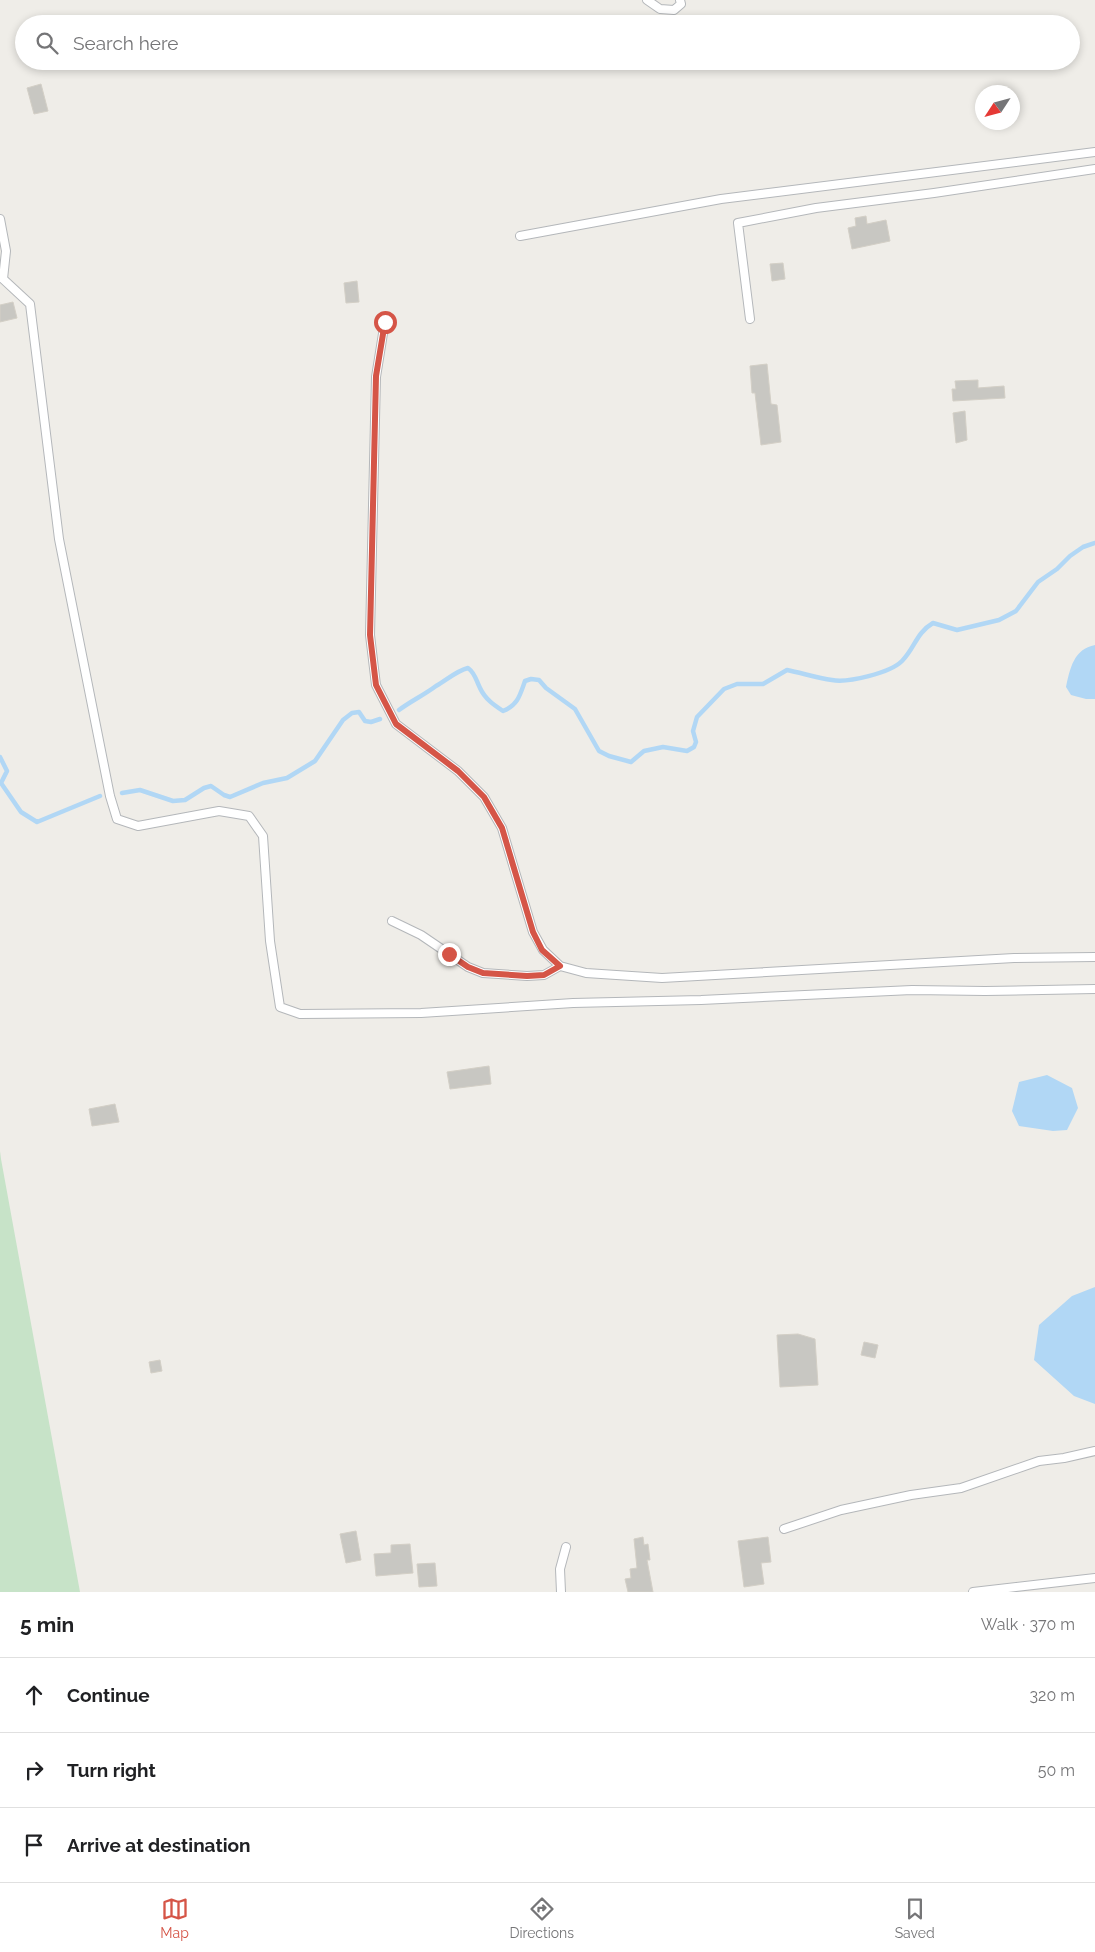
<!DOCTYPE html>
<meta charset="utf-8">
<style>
:root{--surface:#fff;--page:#f6f6f6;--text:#202124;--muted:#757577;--line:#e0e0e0;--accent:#d55547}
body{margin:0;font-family:Raleway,sans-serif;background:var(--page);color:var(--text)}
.compass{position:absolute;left:975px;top:85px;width:45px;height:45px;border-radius:50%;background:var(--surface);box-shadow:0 2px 8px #0003;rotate:234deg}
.stop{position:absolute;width:15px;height:15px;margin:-11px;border:4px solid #d55547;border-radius:50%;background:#fff}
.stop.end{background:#d55547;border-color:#fff;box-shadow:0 1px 5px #0008}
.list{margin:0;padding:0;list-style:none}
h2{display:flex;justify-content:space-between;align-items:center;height:65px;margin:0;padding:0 20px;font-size:21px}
h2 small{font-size:16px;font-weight:400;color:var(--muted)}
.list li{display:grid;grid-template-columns:32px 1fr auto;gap:15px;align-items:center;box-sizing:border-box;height:75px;padding:0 20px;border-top:1px solid var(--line)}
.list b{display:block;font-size:19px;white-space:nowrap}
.list em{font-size:16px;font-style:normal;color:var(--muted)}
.icon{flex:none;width:28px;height:28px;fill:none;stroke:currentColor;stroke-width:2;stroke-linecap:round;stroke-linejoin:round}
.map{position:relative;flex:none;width:1095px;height:1592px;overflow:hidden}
.search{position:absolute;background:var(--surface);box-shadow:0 2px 8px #0003;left:15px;right:15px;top:15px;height:55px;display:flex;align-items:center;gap:12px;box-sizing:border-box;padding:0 18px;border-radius:28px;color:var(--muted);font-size:19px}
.sheet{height:290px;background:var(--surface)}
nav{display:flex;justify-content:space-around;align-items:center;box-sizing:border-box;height:70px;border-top:1px solid var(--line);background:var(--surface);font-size:14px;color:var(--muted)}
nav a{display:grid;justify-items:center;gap:2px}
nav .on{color:var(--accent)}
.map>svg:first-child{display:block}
.green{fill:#c7e3c8}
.water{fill:#b1d7f5}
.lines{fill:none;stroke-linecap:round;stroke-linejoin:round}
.stream{stroke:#b1d7f5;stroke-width:4.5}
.building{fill:#c8c7c2;stroke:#d3cfc6}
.lane-casing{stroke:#b4b7ba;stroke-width:10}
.lane{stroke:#fff;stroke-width:8}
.route{stroke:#d55547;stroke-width:6}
</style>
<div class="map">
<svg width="1095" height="1592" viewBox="0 0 1095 1592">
<rect width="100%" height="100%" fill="#efede8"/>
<!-- green -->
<path class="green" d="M0,1151L1,1159L80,1592H0Z"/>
<!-- water -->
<path class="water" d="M1095,645V699H1086L1071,695L1066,687C1070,668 1074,649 1095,645Z
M1047,1075L1072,1088L1078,1108L1067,1130L1053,1131L1019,1126L1012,1111L1019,1082Z
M1095,1287V1404L1074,1396L1034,1360L1039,1325L1072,1296Z"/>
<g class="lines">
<!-- stream -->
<path class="stream" d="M399,710C411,701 424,695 436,686C447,680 456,671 468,668C475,673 476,680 480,688C485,699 494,705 503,711C518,705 520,695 525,681L531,679L539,680L546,688L575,709L599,751L609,756L631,762L644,751L663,747L687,751L694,747L696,742L693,731L697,717L724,689L737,684H763L787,670C802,673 817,678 832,680C848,683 890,673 902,661C915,648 916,633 933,623L957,630L999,620L1016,611L1038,582L1057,569L1070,556L1083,547L1095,543
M0,757L7,771L1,783L21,812L37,822L100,796
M122,793L140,790L173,801L185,800L204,788L211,786L224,795L230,797L263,783L287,778L315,761L343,720L352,713L359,712L365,721L371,722L380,719"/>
</g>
<!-- building -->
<path class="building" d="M41,84L48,111L34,114L27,88Z
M866,216L867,224L886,220L890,241L852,249L848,228L856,226L855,218Z
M783,263L785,279L772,281L770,264Z
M357,281L359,302L346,303L344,283Z
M13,302L17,318L0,322V305Z
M767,364L771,404L777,405L781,442L761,445L755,393H752L750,366Z
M978,380V388L1004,386L1005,398L953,401L952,389H956L955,381Z
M965,411L967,440L956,443L953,413Z
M489,1066L491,1084L450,1089L447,1072Z
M115,1104L119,1122L92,1126L89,1109Z
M798,1334L815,1339L818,1385L780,1387L777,1335Z
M864,1342L878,1345L875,1358L861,1355Z
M160,1360L162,1371L151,1373L149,1362Z
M356,1531L361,1560L346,1563L340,1534Z
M643,1537L644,1545L648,1544L650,1560H647L653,1592H628L625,1579L631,1578L630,1569L637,1568L634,1539Z
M768,1537L771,1562L761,1563L764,1584L744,1587L738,1541Z
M410,1544L413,1573L376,1576L374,1554L391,1553V1545Z
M435,1563L437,1586L419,1587L417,1564Z"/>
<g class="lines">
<defs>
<path id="lane" d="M647,0L660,9L674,10L681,4L680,0
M0,219L6,251L3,279L30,304L59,539L110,796L117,819L138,826L219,811L249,816L263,836L270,941L280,1007L300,1014L421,1013L573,1003L701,1000L912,990L985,991L1095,989
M520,236L721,199L1095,152
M750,319L738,223L816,208L934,193L1095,169
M385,321L376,377L370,635L376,685L396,724L458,771L484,797L502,828L533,932L543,950L560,966L586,973L662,978L1014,958L1095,957
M392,921L421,935L468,967L483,973L527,976L544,975L560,966
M784,1529L841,1510L911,1495L961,1488L1039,1461L1064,1458L1095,1451
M561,1592L560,1569L566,1547
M973,1592L1095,1578"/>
</defs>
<!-- lane casing -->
<use href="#lane" class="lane-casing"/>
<!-- lane -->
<use href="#lane" class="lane"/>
</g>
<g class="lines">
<!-- route -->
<path class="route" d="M385,322L376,376L370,635L376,685L396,724L458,771L484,797L502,828L533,932L542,950L560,966L544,975L527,976L483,973L468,967L449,954"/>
</g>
</svg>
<svg class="compass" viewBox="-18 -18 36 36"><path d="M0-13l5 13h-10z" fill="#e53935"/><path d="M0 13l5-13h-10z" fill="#757577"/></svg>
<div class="stop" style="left:385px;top:322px"></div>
<div class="stop end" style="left:449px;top:954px"></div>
<div class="search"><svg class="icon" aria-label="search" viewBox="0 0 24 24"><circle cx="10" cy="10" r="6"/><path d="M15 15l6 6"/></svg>Search here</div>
</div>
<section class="sheet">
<h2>5 min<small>Walk · 370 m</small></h2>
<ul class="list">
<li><svg class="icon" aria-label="ahead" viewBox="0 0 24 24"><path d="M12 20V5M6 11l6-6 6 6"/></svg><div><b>Continue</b></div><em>320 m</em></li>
<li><svg class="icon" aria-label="right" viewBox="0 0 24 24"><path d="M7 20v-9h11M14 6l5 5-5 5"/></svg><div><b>Turn right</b></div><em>50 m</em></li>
<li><svg class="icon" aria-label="arrive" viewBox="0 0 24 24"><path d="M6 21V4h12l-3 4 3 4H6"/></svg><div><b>Arrive at destination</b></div></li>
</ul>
</section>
<nav>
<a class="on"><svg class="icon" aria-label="map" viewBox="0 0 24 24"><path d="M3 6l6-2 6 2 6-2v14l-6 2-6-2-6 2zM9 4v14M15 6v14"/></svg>Map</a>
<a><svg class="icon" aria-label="directions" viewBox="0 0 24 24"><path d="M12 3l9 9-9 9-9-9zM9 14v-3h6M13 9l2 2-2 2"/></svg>Directions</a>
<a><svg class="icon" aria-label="saved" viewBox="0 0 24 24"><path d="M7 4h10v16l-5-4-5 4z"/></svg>Saved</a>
</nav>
